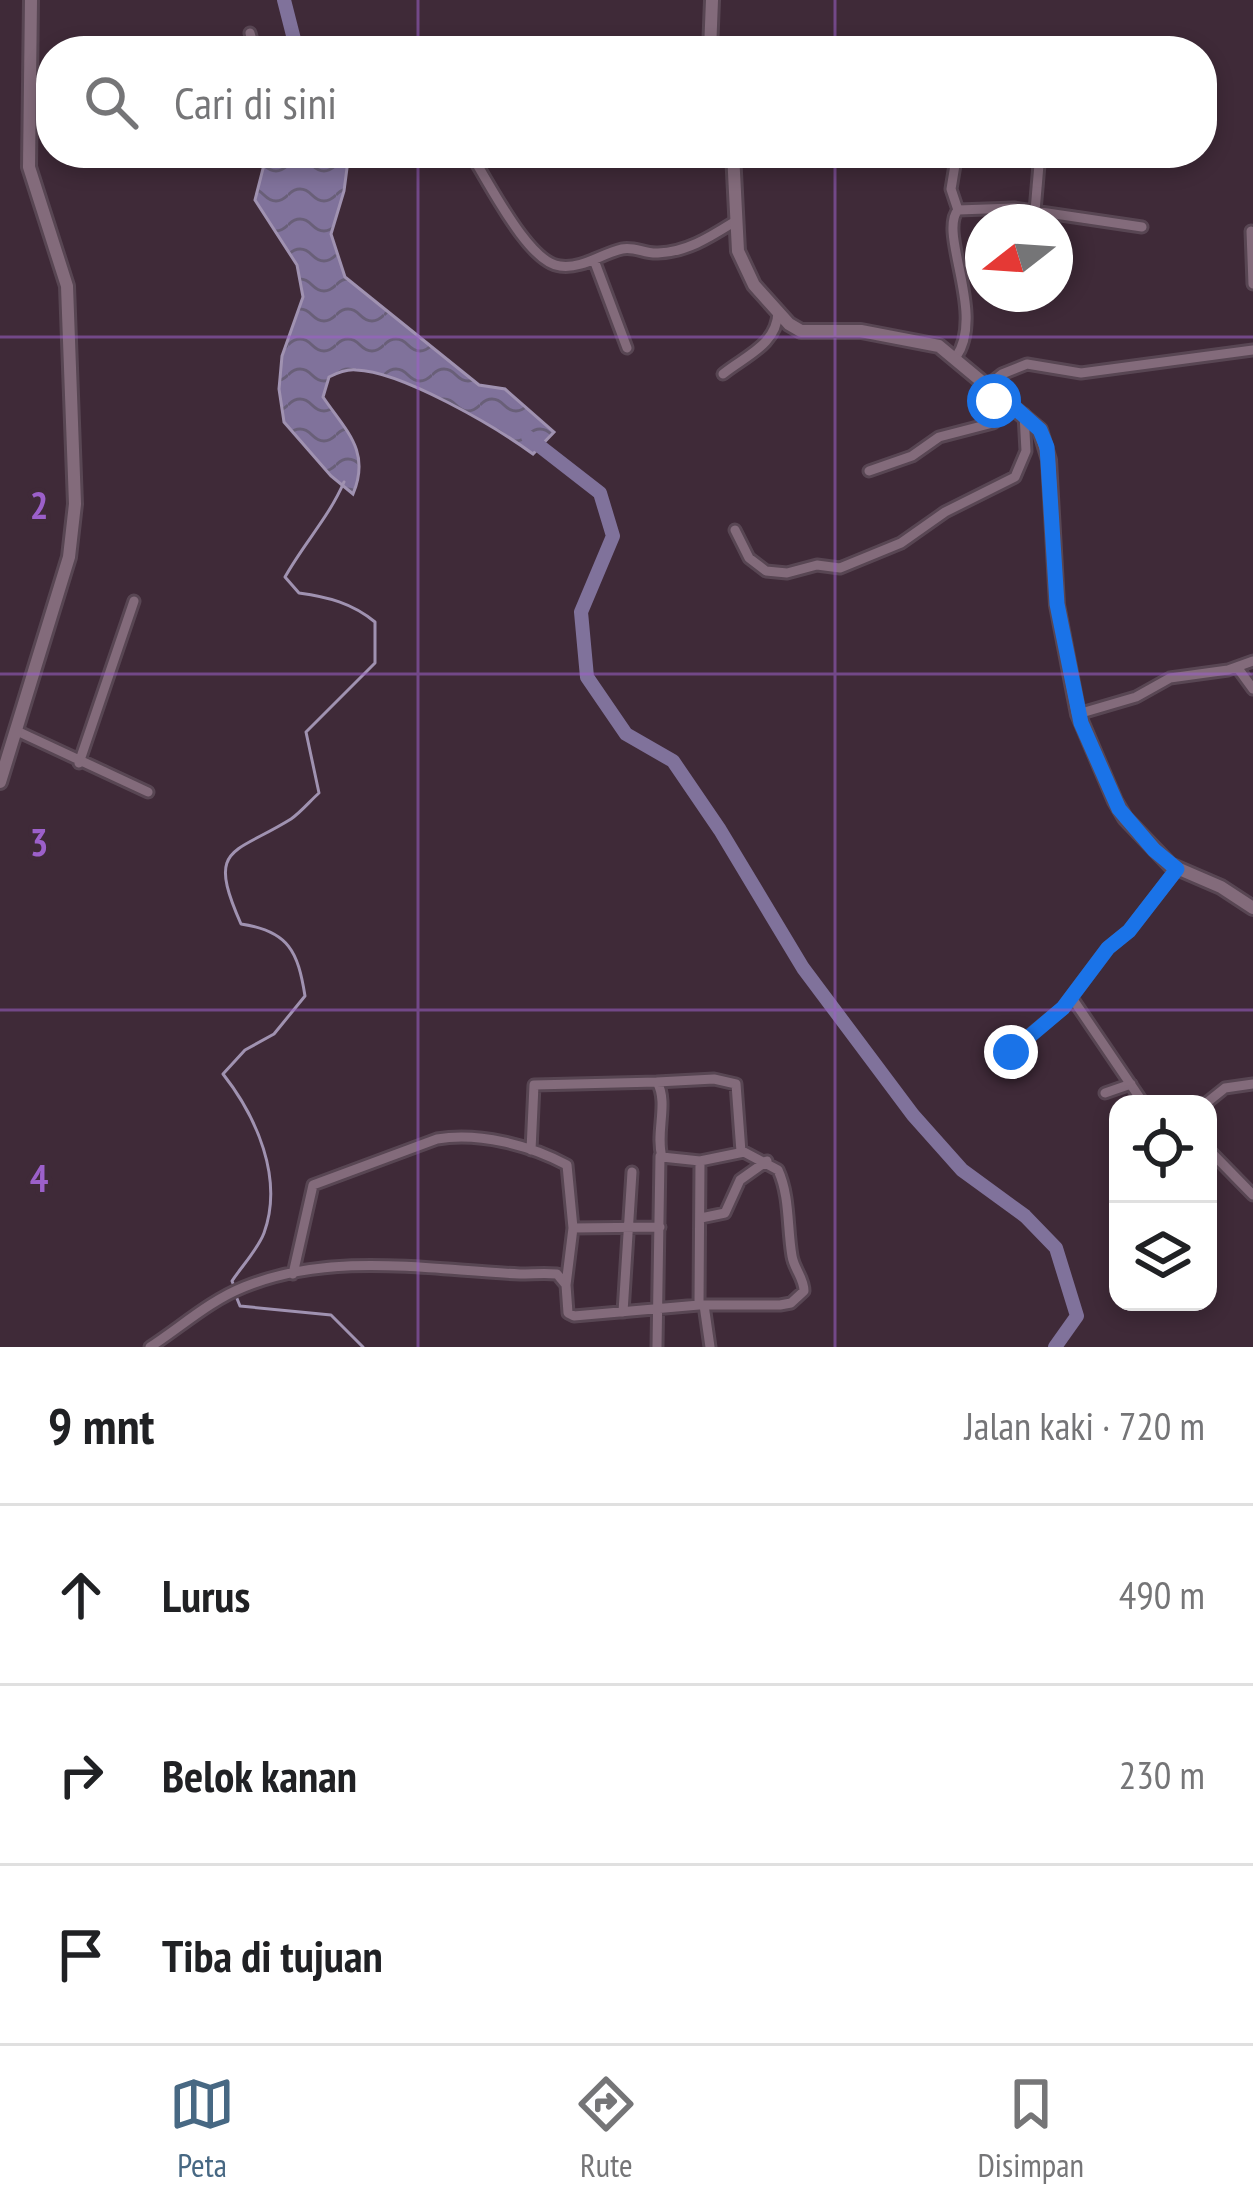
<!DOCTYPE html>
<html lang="id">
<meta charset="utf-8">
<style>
:root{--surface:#fff;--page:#f2f2f2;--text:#202124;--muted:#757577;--line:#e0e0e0;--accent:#476883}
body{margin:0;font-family:"PT Sans Narrow",sans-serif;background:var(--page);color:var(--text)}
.controls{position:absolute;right:36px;bottom:36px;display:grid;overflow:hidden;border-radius:24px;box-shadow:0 6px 18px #0003}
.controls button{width:108px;height:108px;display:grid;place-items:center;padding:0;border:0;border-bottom:3px solid var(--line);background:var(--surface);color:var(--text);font:60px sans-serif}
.compass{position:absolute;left:965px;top:204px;width:108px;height:108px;border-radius:50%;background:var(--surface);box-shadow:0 6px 18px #0003;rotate:253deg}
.stop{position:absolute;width:36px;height:36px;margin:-27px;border:9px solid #1a73e8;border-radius:50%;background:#fff}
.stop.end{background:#1a73e8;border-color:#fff;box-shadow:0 3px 12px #0008}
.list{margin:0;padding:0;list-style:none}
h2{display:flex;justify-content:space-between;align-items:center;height:156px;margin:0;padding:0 48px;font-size:51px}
h2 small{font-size:39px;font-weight:400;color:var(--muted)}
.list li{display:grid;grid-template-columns:78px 1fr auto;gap:36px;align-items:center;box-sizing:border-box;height:180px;padding:0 48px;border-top:3px solid var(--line)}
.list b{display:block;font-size:45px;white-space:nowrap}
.list em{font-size:39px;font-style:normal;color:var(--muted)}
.icon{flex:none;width:66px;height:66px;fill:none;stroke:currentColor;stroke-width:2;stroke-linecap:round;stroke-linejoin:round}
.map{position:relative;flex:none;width:1253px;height:1347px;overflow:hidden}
.search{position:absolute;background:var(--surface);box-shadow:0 6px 18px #0003;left:36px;right:36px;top:36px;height:132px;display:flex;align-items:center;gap:30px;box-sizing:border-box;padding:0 42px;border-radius:48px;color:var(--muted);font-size:45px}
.sheet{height:696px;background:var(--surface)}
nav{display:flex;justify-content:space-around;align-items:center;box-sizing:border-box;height:168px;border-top:3px solid var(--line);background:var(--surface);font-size:33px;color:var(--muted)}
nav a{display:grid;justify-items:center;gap:6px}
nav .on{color:var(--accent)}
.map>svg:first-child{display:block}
.water{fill:url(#water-waves);stroke:#a092b1;stroke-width:3}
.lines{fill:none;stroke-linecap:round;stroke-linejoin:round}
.stream{stroke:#a092b1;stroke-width:3}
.river{stroke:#80729b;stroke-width:14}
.street-casing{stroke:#584653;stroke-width:15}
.secondary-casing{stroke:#584653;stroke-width:18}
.street{stroke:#836b7b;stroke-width:9}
.secondary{stroke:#836b7b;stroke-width:12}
.route{stroke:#1a73e8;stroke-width:15}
.grid{fill:none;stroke:#9c60ca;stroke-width:3;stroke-opacity:0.55}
.grid-label{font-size:39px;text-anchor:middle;font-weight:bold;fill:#9c60ca;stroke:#3f2a38;stroke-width:9;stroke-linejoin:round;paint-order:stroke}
</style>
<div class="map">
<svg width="1253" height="1347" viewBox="0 0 1253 1347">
<defs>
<pattern id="water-waves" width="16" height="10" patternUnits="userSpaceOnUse" patternTransform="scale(3)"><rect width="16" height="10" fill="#80729b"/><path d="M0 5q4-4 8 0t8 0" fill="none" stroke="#695f78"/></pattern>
</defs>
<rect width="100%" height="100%" fill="#3f2a38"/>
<!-- water -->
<path class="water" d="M267,153H349L344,191L331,234L345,277L479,385L505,389L554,432L533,454C496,427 401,371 356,370C346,369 337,373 329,377L323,397C346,431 371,451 353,494L331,476L284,422L279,389L282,356L303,297L297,265L255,200Z"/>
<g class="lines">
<!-- stream -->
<path class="stream" d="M234,1286L232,1281C242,1266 258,1249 264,1233C284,1178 256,1116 223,1074L245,1050L274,1034L305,996C298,952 289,931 241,924C206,845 233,855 291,819C301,812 310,801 319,793L306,732L375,663V622C352,603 328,597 299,593L285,577C304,543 329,517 344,482
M236,1296L240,1306L331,1315L363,1347"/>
<!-- river -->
<path class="river" d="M284,0L297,51
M528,437L600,493L613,536L581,612L587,677L626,734L673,761L720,830L803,968L913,1115L962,1170L1025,1216L1056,1248L1077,1316L1055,1347"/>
<defs>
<path id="street" d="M250,33L255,51
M470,153C488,180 528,263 560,266C582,269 601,254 622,249C634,246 645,254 658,253C687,252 710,237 734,222
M957,153L951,189L958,210
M1035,211L1040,153
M1251,231L1253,284
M594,260L627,348
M956,357C986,314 938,233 958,210L1014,208L1142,227
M723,374C745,356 777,345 778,312
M988,385L1002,374L1027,364L1081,373L1253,350
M869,471L912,456L939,437L993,423V404L1002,396
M735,530L749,558L766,571L787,573L817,565L840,568L901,543L945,512L1015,477L1026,451L1024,414
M1237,667L1253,689
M1078,714L1136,697L1170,678L1228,670L1253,661
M17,731L148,792
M79,763L134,601
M1072,998L1144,1104
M1011,1051L1063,1008L1108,948L1129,931L1177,869
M657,1082L714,1079L736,1084L741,1152
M1105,1093L1131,1084
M1205,1104L1225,1088L1253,1084
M1208,1149L1253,1195
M701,1218L725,1213L740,1180L767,1161
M573,1228L660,1227
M293,1274L313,1185L437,1139C479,1132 530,1145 567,1165L573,1228L566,1285
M699,1305L700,1161
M704,1305L710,1347
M623,1312L632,1172
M150,1347C181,1327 209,1301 244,1287C333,1251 428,1270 520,1274C533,1274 545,1273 557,1274L566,1285L568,1313L574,1316L699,1305H780L791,1303L804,1291C804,1278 794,1269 792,1256C787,1227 790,1196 778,1170L744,1152L700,1161L662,1157C655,1133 669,1103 657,1082L534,1085L531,1150
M657,1347L660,1156"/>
<path id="secondary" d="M710,51L712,0
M733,153L738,251L754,285L789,324L801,331H861L939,346L1040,430L1049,460L1057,605L1078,714L1115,801L1125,818L1170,865L1221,887L1253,908
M0,782L69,557L75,504L67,286L29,167L31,0"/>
</defs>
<!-- street casing -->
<use href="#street" class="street-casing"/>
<!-- secondary casing -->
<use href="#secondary" class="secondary-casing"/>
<!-- street -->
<use href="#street" class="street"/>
<!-- secondary -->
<use href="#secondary" class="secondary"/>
</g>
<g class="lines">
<!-- route -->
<path class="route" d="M994,401L1002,396L1040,430L1047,447L1057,604L1081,723L1119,809L1154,850L1177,869L1129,931L1108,948L1063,1008L1011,1052"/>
</g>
<!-- grid -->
<path class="grid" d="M418,0V51M835,0V51M418,153V1347M835,153V1347M0,337H1253M0,674H1253M0,1010H1253"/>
<g class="grid-label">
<text x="39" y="519">2</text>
<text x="39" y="856">3</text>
<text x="39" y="1192">4</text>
</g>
</svg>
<div class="controls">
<button><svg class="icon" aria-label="locate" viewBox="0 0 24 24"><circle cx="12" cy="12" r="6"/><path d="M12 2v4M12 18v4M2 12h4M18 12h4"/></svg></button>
<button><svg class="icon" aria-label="layers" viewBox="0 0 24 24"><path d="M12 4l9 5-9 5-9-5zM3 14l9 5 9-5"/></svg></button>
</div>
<svg class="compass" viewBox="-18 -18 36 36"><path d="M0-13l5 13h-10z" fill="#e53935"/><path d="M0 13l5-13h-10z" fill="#757577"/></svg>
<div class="stop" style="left:994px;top:401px"></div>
<div class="stop end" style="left:1011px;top:1052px"></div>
<div class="search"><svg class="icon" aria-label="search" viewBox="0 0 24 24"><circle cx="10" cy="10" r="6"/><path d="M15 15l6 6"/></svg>Cari di sini</div>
</div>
<section class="sheet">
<h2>9 mnt<small>Jalan kaki · 720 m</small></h2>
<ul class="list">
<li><svg class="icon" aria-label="ahead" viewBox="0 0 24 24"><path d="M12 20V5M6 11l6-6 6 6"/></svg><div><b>Lurus</b></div><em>490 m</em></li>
<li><svg class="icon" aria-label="right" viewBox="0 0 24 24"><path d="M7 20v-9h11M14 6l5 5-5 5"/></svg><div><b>Belok kanan</b></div><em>230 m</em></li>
<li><svg class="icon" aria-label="arrive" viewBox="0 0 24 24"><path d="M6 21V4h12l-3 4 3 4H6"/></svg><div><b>Tiba di tujuan</b></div></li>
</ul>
</section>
<nav>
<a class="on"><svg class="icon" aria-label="map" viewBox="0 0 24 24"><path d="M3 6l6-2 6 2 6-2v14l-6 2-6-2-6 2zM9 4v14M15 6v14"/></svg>Peta</a>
<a><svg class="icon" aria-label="directions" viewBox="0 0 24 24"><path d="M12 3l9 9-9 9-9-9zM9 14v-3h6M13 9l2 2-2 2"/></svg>Rute</a>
<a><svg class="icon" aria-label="saved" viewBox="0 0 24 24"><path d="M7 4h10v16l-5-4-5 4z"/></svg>Disimpan</a>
</nav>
